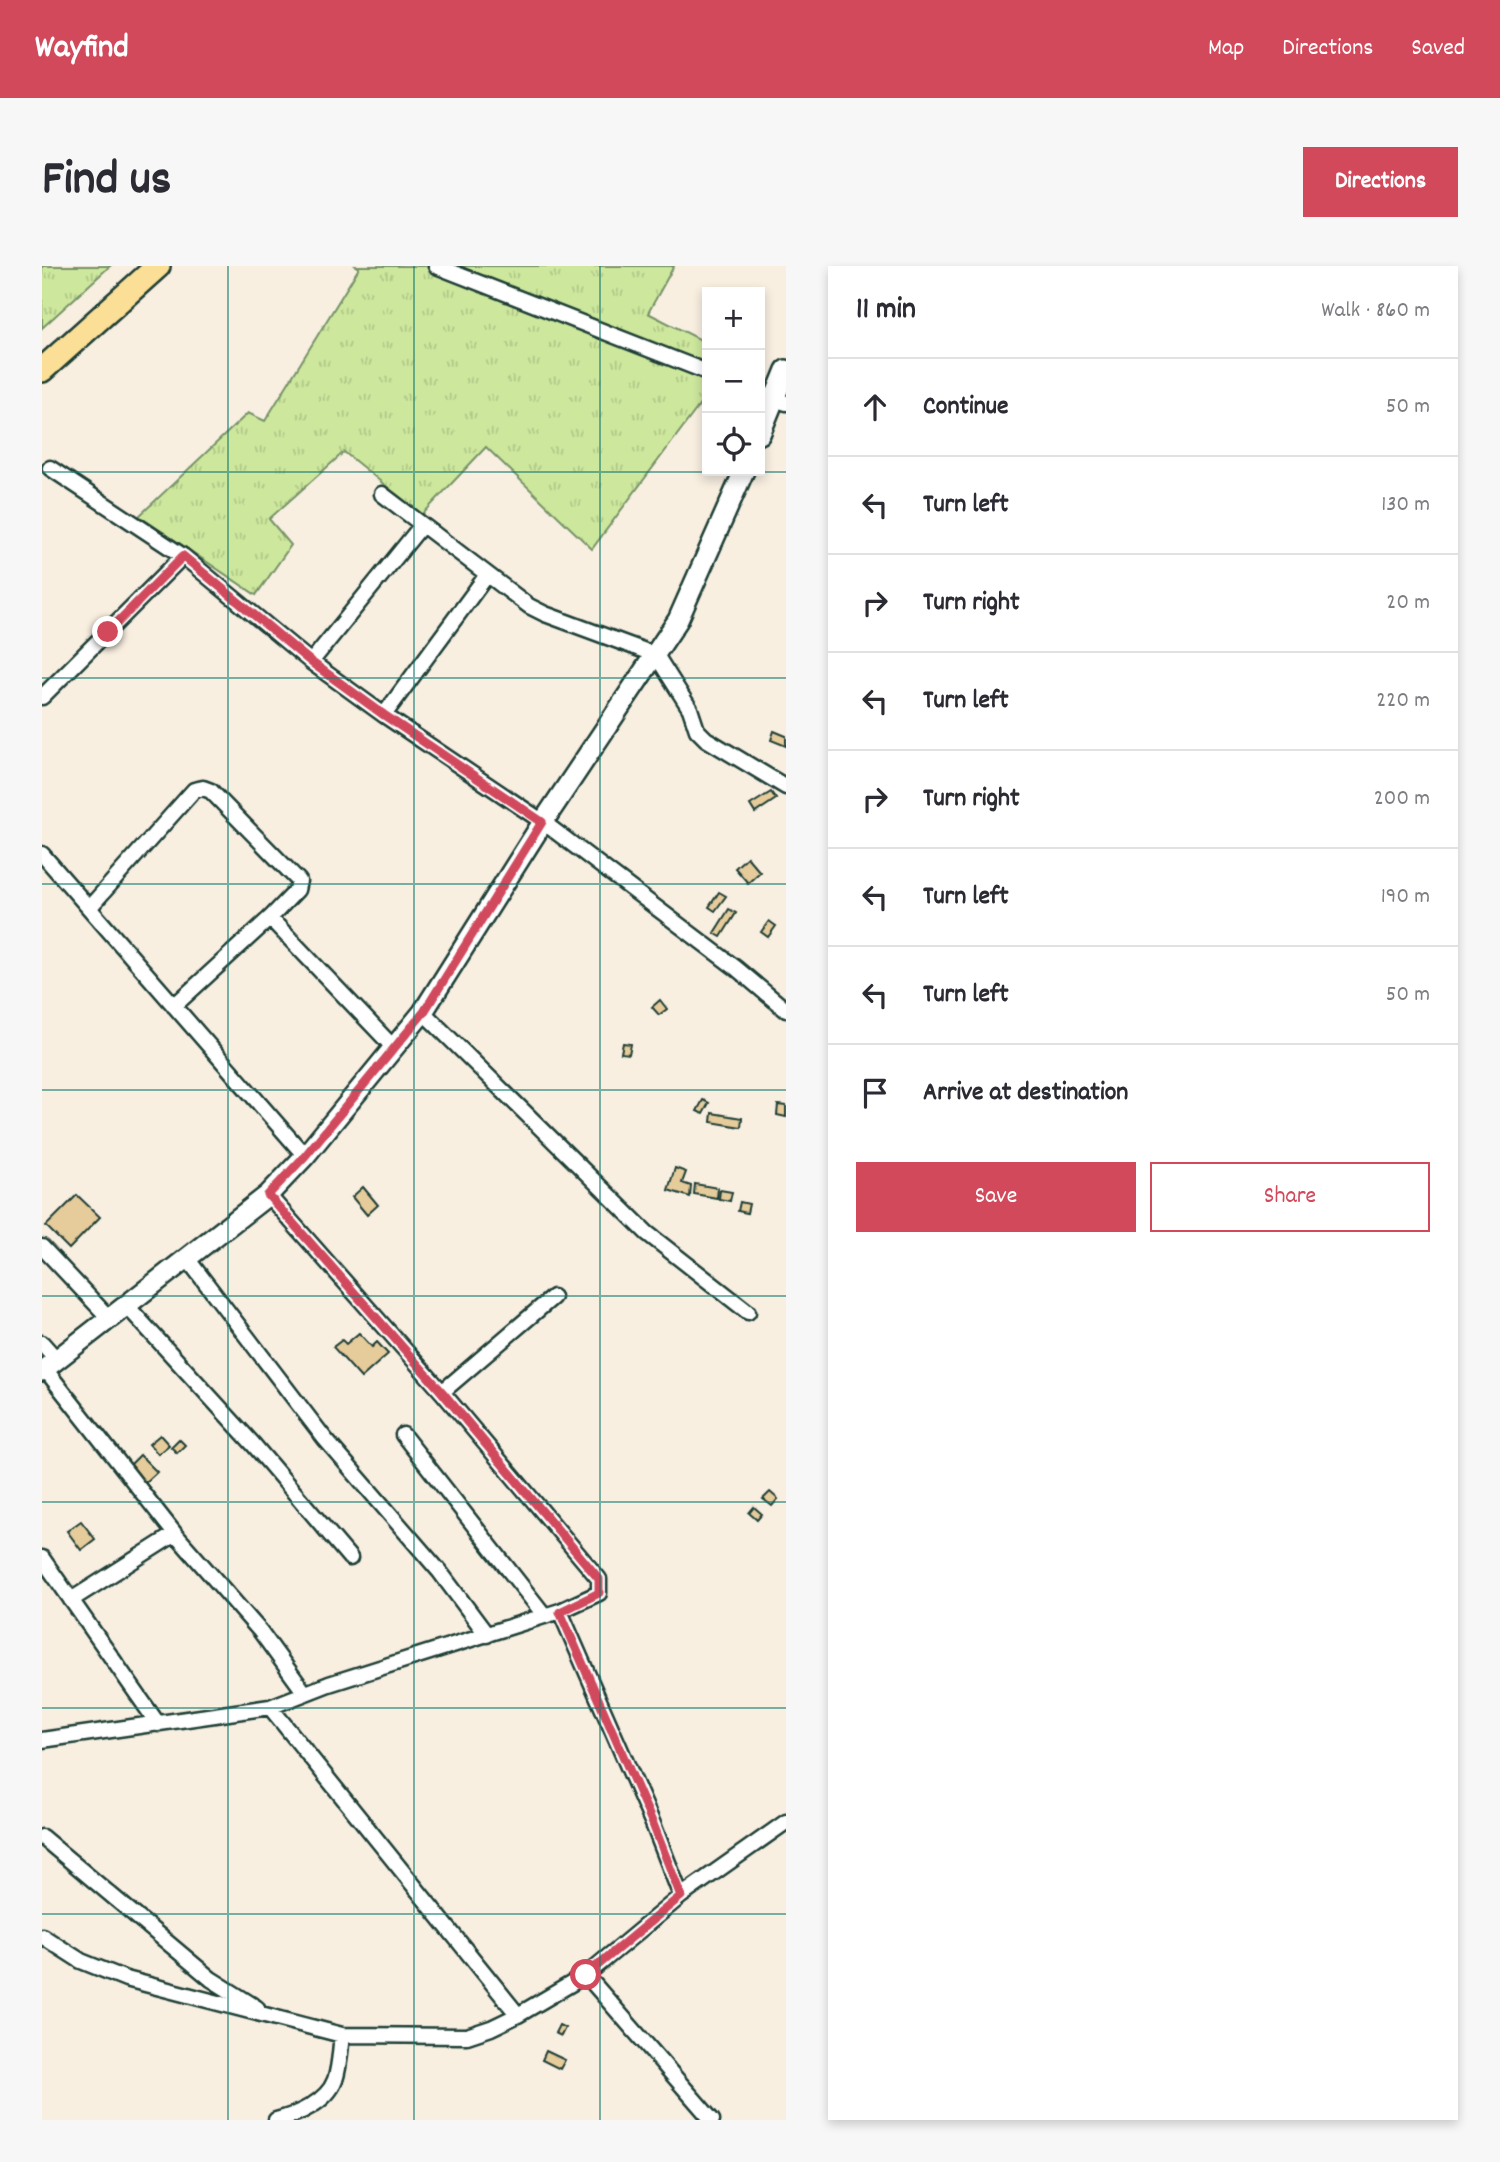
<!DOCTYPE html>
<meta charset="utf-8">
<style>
:root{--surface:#fff;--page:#f7f7f7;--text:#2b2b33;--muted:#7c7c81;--line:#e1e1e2;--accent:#d1495b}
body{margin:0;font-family:Dekko,sans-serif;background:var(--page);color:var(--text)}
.controls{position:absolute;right:21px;top:21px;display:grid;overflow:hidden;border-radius:0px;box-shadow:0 4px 10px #0003}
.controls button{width:63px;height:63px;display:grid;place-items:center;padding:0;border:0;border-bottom:2px solid var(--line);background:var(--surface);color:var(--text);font:35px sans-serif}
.stop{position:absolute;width:21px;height:21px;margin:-16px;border:5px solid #d1495b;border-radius:50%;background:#fff}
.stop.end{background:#d1495b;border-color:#fff;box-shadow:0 2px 7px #0008}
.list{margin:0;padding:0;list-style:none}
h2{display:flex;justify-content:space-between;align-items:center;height:91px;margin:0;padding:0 28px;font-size:30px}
h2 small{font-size:23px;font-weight:400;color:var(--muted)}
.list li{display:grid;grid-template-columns:46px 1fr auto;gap:21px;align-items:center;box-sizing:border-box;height:98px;padding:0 28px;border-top:2px solid var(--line)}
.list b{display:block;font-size:26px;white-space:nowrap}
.list em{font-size:23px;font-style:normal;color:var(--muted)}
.actions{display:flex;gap:14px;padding:21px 28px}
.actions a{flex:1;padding:16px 0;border:2px solid var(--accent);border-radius:0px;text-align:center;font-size:24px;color:var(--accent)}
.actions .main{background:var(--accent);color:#fff}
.icon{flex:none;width:38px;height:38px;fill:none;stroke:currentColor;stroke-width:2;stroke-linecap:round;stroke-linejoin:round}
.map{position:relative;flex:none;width:744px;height:1854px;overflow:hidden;border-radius:0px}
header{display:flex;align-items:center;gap:42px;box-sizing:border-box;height:98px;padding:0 35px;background:var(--accent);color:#fff}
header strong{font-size:33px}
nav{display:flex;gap:38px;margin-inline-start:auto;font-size:24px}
.intro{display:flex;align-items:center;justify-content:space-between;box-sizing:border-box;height:168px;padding:0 42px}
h1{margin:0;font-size:49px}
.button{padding:18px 32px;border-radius:0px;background:var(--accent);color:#fff;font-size:24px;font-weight:700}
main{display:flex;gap:42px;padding:0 42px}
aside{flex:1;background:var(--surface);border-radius:0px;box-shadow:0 4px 10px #0003}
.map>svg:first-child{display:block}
.grass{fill:url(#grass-tufts);stroke:#769268;stroke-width:2}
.building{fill:#e6cb9b;stroke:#1f3d34;stroke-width:2}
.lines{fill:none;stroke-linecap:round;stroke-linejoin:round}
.minor-casing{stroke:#1f3d34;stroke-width:19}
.tertiary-casing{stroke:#1f3d34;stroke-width:24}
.primary-casing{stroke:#1f3d34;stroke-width:28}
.minor{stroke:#fff;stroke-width:14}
.tertiary{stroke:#fff;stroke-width:19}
.primary{stroke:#fbdf96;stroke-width:23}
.route{stroke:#d1495b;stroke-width:9}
.grid{fill:none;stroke:#0f766e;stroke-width:2;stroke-opacity:0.55}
</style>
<header>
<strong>Wayfind</strong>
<nav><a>Map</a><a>Directions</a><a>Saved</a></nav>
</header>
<div class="intro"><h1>Find us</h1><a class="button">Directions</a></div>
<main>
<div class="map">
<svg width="744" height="1854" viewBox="0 0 744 1854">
<defs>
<pattern id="grass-tufts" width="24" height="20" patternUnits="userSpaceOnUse" patternTransform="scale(1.75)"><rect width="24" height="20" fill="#cde79d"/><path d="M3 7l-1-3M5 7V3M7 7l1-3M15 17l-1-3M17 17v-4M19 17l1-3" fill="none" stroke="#b0c788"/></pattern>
</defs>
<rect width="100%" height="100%" fill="#f8efe1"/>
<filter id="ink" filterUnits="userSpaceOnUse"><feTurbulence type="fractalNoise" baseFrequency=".0143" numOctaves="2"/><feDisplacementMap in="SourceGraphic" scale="14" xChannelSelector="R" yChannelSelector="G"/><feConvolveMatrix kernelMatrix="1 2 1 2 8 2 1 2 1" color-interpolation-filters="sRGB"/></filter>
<g filter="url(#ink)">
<!-- grass -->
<path class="grass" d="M0,0H68L0,62Z
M314,0H632L606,47L665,77V129L550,283L444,181L380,249L302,186L227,253L249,279L214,329L97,250L206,147L223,155L317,2Z"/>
<!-- building -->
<path class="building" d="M732,465L744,470V480L729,474Z
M729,526L734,533L713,547L708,539Z
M705,591L718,606L706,617L693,602Z
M677,626L684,630L673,645L667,641Z
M687,643L694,647L679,671L672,667Z
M727,655L734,660L726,671L719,666Z
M618,734L625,743L617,749L610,741Z
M581,777L589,778L587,788L579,787Z
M661,834L667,837L661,848L655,845Z
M736,839L744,840V851L735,849Z
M670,847L700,852L699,861L669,856Z
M633,902L644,906L640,917L649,920L648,931L626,924Z
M653,918L676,922L675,932L652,928Z
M321,921L336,939L325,949L310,931Z
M678,924L690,926L688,935L677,933Z
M35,929L58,951L27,983L4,960Z
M698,936L707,938L705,947L696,945Z
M317,1067L330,1081L335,1076L346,1088L319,1112L291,1081L300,1074L304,1078Z
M118,1169L127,1179L116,1188L107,1178Z
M137,1173L143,1179L135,1187L129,1181Z
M98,1189L115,1206L102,1218L86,1201Z
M728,1226L736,1233L730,1240L721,1233Z
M712,1241L720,1248L715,1254L707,1247Z
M39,1255L53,1273L39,1284L25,1265Z
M517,1759L523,1762L519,1770L513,1767Z
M504,1785L523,1794L518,1803L500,1794Z"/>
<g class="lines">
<defs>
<path id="minor" d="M394,0L665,106
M718,127L744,137
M8,202L141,290L269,396L342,449L501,556L694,702L744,744
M340,228L487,340L503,348L614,389L648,443L655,464L664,473L744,521
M269,396L380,259
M0,431L141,290
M342,449L445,309
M0,588L263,890
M47,642L152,524L161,522L169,525L257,615L255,624L228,652L132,740
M228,652L352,782
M381,746L605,967L706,1046
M0,981L67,1052
M144,991L283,1173L398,1306L445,1369
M84,1039L211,1178L308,1292
M0,1077L15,1094
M3,1103L133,1268L218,1365L263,1427
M400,1126L511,1031
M361,1169L503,1350
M0,1292L116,1458
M29,1334L133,1268
M518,1345L611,1558L639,1630
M228,1441L476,1749
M0,1474L228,1441L287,1418L518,1345L557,1327V1313L400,1126L226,929
M0,1571L169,1713L215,1742
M0,1670L39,1695L84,1713L300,1769L425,1770L449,1762L476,1749L544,1709L639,1630L744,1556
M544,1709L670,1854
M234,1854C255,1849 285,1836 293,1814C298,1800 298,1783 300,1769"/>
<path id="tertiary" d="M718,168L744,104
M0,1105L226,929L263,890L381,746L501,556L636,354L702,205"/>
<path id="primary" d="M0,104L116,0"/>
</defs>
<!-- minor casing -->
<use href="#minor" class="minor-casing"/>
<!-- tertiary casing -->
<use href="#tertiary" class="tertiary-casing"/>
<!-- primary casing -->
<use href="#primary" class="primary-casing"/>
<!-- minor -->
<use href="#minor" class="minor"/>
<!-- tertiary -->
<use href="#tertiary" class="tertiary"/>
<!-- primary -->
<use href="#primary" class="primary"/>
</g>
</g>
<g class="lines" filter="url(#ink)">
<!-- route -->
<path class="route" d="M66,366L141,290L269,396L342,449L500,556L382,746L263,890L226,929L400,1126L557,1313V1327L518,1346L611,1558L639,1630L544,1709"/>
</g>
<!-- grid -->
<path class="grid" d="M186,0V1854M372,0V1854M558,0V1854M0,206H744M0,412H744M0,618H744M0,824H744M0,1030H744M0,1236H744M0,1442H744M0,1648H744"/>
</svg>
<div class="controls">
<button>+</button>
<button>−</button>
<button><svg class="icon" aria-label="locate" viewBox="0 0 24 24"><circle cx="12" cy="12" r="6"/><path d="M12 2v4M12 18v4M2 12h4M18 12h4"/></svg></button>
</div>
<div class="stop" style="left:544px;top:1709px"></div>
<div class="stop end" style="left:66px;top:366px"></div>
</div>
<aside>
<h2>11 min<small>Walk · 860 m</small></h2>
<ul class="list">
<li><svg class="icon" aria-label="ahead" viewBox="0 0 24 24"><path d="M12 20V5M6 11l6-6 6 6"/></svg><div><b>Continue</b></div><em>50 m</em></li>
<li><svg class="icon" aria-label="left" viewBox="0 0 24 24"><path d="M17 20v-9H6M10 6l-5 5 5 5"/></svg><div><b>Turn left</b></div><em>130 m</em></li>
<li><svg class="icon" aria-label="right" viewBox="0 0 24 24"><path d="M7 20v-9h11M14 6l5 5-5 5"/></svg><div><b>Turn right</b></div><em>20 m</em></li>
<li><svg class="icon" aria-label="left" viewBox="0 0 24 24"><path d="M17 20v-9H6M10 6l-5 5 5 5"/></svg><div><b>Turn left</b></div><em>220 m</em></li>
<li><svg class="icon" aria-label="right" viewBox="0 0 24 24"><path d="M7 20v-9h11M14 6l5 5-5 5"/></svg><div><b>Turn right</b></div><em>200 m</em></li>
<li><svg class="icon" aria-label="left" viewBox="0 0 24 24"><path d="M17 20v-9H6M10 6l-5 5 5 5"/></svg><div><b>Turn left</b></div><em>190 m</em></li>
<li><svg class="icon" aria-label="left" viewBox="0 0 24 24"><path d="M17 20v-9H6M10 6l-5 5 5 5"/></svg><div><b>Turn left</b></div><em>50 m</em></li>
<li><svg class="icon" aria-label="arrive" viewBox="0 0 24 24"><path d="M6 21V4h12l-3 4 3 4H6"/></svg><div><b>Arrive at destination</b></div></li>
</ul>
<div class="actions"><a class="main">Save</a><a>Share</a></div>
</aside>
</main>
